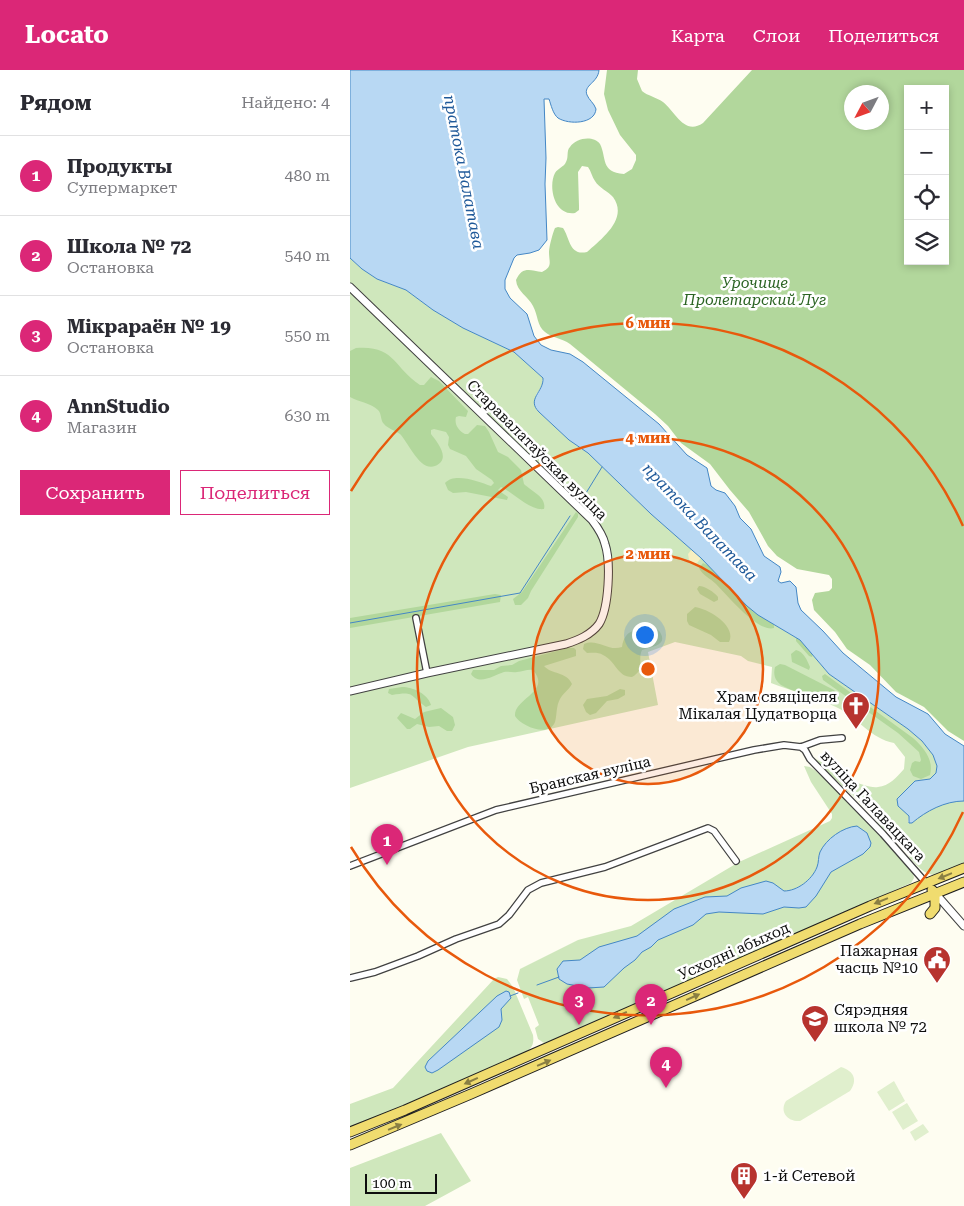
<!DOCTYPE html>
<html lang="ru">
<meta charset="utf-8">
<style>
:root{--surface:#fff;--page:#f2f2f3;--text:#2b2b33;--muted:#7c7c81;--line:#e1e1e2;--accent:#db2777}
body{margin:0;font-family:"Roboto Serif",serif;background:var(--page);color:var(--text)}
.controls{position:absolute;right:15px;top:15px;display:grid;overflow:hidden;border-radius:0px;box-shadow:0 2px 8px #0003}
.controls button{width:45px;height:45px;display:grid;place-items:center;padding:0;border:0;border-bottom:1px solid var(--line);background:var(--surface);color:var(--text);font:25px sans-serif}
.compass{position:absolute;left:494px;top:15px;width:45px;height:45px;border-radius:50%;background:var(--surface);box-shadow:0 2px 8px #0003;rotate:229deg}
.scale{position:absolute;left:15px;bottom:12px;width:72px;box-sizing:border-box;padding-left:5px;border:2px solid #0e0e0e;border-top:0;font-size:14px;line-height:18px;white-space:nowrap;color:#0e0e0e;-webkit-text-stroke:4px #fff;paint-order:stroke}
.you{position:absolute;left:294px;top:564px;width:18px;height:18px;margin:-12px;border:4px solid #fff;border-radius:50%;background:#1a73e8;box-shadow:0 0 0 8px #1a73e833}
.badge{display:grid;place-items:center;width:32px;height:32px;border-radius:50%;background:var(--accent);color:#fff;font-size:16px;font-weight:700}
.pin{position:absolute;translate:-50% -41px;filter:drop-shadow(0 1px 2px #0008)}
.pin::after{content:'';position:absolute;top:26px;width:18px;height:15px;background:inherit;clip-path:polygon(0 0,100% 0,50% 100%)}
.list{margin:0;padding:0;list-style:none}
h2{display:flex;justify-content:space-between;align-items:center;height:65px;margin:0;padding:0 20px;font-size:21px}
h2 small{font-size:16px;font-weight:400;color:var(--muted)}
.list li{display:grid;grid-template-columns:32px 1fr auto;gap:15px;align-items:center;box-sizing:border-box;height:80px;padding:0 20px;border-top:1px solid var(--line)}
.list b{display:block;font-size:19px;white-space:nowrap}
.list p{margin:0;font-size:16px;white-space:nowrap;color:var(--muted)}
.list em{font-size:16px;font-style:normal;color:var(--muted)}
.actions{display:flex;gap:10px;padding:15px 20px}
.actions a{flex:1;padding:11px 0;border:1px solid var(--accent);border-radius:0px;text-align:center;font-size:18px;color:var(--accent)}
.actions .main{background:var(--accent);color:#fff}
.icon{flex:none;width:28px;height:28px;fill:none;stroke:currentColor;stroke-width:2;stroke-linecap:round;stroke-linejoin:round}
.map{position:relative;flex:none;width:614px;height:1136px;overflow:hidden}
header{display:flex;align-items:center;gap:30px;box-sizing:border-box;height:70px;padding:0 25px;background:var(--accent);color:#fff}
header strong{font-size:24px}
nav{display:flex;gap:28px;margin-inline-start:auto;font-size:18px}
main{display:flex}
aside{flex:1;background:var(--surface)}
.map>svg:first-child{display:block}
.green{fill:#cfe7bc}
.forest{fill:#b2d79c;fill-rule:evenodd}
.sand{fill:#f7efc0}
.pitch{fill:#e0efcd}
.water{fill:#b8d8f3;stroke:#4487c5}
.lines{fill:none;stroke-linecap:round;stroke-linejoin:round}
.stream{stroke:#4487c5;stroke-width:1}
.minor-casing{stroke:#414141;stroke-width:8}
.tertiary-casing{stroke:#414141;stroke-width:9}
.primary-casing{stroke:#1f1f1f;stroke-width:11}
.minor{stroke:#fff;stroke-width:5.5}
.tertiary{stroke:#fff;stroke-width:7}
.primary{stroke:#f0dc6f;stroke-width:9}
.oneway{fill:#8a7f43}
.ring{fill:none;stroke:#e8590c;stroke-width:2.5}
.labels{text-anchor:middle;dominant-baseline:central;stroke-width:5;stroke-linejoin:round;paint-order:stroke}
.park-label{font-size:15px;font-style:italic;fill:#2a6322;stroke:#fff}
.street-label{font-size:15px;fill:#0e0e0e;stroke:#fff}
.poi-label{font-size:15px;fill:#0e0e0e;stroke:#fff;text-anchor:end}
.water-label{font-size:16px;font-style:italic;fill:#1f5999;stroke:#fff}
.centre{fill:#e8590c;stroke:#fff;stroke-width:2.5}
.ring-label{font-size:15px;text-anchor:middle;font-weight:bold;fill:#e8590c;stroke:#fff;stroke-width:5;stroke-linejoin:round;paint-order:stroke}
</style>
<header>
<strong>Locato</strong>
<nav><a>Карта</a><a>Слои</a><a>Поделиться</a></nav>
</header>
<main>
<aside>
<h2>Рядом<small>Найдено: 4</small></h2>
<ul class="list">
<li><span class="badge">1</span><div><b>Продукты</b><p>Супермаркет</p></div><em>480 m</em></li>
<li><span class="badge">2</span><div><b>Школа № 72</b><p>Остановка</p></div><em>540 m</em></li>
<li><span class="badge">3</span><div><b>Мікрараён № 19</b><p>Остановка</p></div><em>550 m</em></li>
<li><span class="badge">4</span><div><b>AnnStudio</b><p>Магазин</p></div><em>630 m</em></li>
</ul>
<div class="actions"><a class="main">Сохранить</a><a>Поделиться</a></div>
</aside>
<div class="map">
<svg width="614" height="1136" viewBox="0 0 614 1136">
<rect width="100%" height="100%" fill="#fefdf1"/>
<!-- green -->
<path class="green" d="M0,188L12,199L27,209L56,220L83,240L113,258L164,282L193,308L192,316L186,325V339L189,342L219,370L238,383L301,444L351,488L418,551L450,570L479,604L558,659L572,671L583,685L587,696L586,703L580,709L565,711L547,729L559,746L558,752H563C576,740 596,731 614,731V793L584,805C573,804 567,795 559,787L561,785L538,760L534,763L522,744L515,737L460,686L475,694V698C488,703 514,719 528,717C539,716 547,707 554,699L555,687L544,673C521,669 507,647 486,637C465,627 442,621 421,613L422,597L398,591L391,586L325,572L298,582L308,635L118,677L0,718Z
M454,696L460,697L466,701L506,739L563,802L564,808L561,813L198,972L194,973L188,969L185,958L189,955L178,927L174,929L167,910L170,899L228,870L281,856L389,792L480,751L482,748V744L461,712Z
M148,907L157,909L163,917L183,965C184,973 183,977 176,982L103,1016L0,1058V1034L43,1018L144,909Z
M91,1063L121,1111L75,1136H0V1098Z"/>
<!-- forest -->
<path class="forest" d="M257,0H288L287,9L292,21C298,26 306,27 313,32C325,41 334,66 353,53L402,0H614V671L598,661L574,637L546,622L520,595L497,579L485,562L464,540L462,530L465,523L479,521L482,518V509L479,505L447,499L427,486L418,476L399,442L380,420L360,394L331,373L318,356L305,344L220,274C212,268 202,268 195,262C187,256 188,245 183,236C178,226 167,222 166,210C172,196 180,200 192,202C203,197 199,192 199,182C199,177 203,162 205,158L208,157L213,158C220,168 219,186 237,182C251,169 279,149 263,127C258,121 249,118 245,111C242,107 241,101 238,97L232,96L228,102L229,136V140L225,143C204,146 198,116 205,103C208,98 214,97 216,92C219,87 216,81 220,77C226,68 243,65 250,74C257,88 250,102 274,104L282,99L286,90V85L270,65L258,40L254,24ZM558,19H595V191H558ZM502,22H532V52H502Z
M6,278C45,275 43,297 70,315H74L81,307L89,311L118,341L116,347L109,346L106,347C104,355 109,361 115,364H118L127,355L135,356L139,362L148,382L158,387L171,400L174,414C181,421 197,427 194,439C180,441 163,422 151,417L148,420L158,427L157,430L116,422L103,423L98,420L95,413C105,402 129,412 141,416L144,413L142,410L126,399L116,386L100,379L98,375L99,367L96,362L84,359L81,360V364C87,372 102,389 85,396C70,402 58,372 50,364C45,360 38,359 34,354C30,350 32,344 28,340C21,333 9,332 0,327V281Z
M226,442L228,444V447L181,521L178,528L171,535H165L163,529L172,522Z
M353,493L359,496L392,531L408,545L424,554V558C408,563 377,525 366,514C360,508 353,506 349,498Z
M349,516C355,516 364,522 368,527V530L364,532L350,524L347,519Z
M145,524L151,525L150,532L0,558V548Z
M345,537C359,539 387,556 379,572H370L361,565L339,555L337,551V544Z
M301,558C305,558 309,559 311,564C317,576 299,577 292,580C287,591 296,599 282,607C267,607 266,591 253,585C248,582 243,583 237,583L233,579L234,574C248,568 258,582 272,577C275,559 285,560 301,558Z
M446,568L450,570L463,584L462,587L459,586L446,571Z
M218,578H224L226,580V586L194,596C202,605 216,601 222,614C219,620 213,623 210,629C206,636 207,645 205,652C199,668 171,656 165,646C164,628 202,622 183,600C177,599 173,602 167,602C162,603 159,601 154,602C144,605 129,616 121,604L123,600H144L151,596L162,595L169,591Z
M446,580C454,582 457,590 460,597L459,600L442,592L441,584Z
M430,594L435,595L484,620L489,627V630C478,636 443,621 431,615C425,610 423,605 425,597Z
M475,604L563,668C574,678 584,690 580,705L571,709L563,706L560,700L562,693L565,691L570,692L571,690L569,682L548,663L473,610L472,606Z
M52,617C63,617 78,624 81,635L76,637C59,625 65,621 42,625L38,623L39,619Z
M270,619L275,620V625L268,629L257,631L246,643L240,645L236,642L233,635L237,629L257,626Z
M91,638L103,647L105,655L102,661H97L89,656L79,657L67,654L60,659H57L47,648L51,643L65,649L74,642Z"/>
<!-- sand -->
<path class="sand" d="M342,479L351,488L347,493H343L339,490L338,484Z"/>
<!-- pitch -->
<path class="pitch" d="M491,997C504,1001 508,1010 500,1021L450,1051C438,1052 429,1042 436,1031Z
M544,1011L555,1031L539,1041L527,1022Z
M557,1033L568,1051L553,1060L542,1042Z
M573,1054L579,1062L565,1071L560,1062Z"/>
<!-- water -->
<path class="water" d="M0,0H249C248,13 233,15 237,25C239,30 244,33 246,39C245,54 219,55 208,48C203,44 201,35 199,29H194L196,88L195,114L197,170L189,180L180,183L167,185L164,188L155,210V219L160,228L177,244L184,266L191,275L201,280L220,284L233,292L309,354L337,385L357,398L361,416L366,420L375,423L385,436L390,448L401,459L414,486L430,497L431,502L428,511L431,513L440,511L446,517L448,533L451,540L473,561L493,583L546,627L578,644L595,664L614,676V731C595,731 576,741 562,753H559V746L548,736L547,729L565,711L580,709L586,703L587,696L583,685L572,671L558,659L479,604L450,570L408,545L397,536L351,488L301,444L238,383L219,370L189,342C176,329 194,322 193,308L164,282L113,258L83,240L56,220L27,209L12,199L0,188Z
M507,756L517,763L521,773L520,777L513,784L481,802L466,826L456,837L449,838L434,837L413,844L369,842L356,844L343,855L308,870L301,877L292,882L285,890L274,898L254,917L238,918L217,914L209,909L207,899L213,891L230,890L249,877L287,866L324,839L355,827L377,826L391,818L416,811L423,813L434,821C447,821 462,810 467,797C469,792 468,787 470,782C476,769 493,757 507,756Z
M156,921L159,922L161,928L151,939L152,950L149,957L88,1000L82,1003L77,1001L75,997L78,991L147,926Z"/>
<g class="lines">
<!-- stream -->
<path class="stream" d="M233,428L252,397
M0,553L170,523L220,446
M187,915L209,907
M160,926L168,923"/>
<defs>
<path id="minor" d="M66,548L77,603
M451,677L455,680L460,689L533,764L576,813
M0,796L146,740L404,680L434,675L451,677L470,670L492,668
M0,908L25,902L68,886L106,869L149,854L159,845L178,820L191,813L255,797L358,758L364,761L386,791"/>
<path id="tertiary" d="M0,217L242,450C248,458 253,465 255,474C261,492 259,538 249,554C241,565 228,570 216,574L77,603L0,621
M585,823L614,856"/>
<path id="primary" d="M580,844L585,838V823L582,820
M0,1062L55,1040L520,836L614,798
M0,1075L121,1024L510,854L614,812"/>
</defs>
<!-- minor casing -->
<use href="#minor" class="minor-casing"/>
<!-- tertiary casing -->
<use href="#tertiary" class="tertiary-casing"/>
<!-- primary casing -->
<use href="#primary" class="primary-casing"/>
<!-- minor -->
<use href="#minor" class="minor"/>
<!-- tertiary -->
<use href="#tertiary" class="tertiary"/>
<!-- primary -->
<use href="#primary" class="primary"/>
</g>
<!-- one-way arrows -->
<defs><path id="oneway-solid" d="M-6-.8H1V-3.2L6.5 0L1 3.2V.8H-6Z" transform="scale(1.25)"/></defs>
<g class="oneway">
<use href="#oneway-solid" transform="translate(595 806) rotate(158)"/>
<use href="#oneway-solid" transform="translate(531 831) rotate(158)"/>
<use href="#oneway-solid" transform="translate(343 927) rotate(-24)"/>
<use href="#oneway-solid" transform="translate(270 945) rotate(156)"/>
<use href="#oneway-solid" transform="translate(194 993) rotate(-23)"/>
<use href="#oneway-solid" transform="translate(121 1011) rotate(156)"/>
<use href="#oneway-solid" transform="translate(45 1057) rotate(-22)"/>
</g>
<!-- distance rings -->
<circle cx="298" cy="599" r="115" fill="#e8590c" fill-opacity=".12"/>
<g class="ring">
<circle cx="298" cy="599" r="115"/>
<circle cx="298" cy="599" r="231"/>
<path d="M613 742A346 346 0 0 1 1 777M1 421A346 346 0 0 1 613 456"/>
</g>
<!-- icons -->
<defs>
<symbol id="church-pin" viewBox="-11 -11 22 30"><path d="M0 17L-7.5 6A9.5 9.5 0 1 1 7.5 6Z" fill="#b7332e" stroke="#fff"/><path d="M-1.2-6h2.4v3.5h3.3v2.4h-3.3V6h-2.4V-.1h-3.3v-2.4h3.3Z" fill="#fff"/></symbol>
<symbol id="civic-pin" viewBox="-11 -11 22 30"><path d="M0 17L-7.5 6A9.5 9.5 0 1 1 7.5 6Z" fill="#b7332e" stroke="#fff"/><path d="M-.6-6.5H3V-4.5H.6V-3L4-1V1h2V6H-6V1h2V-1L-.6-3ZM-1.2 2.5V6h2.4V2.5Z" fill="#fff"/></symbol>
<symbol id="school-pin" viewBox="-11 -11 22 30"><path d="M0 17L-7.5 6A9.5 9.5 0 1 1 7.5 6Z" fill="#b7332e" stroke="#fff"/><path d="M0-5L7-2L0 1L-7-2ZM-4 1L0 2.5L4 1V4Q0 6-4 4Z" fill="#fff"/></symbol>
<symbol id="building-pin" viewBox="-11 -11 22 30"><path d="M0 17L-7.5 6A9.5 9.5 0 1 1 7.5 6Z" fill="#b7332e" stroke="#fff"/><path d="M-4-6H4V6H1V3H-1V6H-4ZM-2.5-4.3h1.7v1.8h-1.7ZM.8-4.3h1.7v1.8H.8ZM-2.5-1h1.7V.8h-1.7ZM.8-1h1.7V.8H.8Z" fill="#fff"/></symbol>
</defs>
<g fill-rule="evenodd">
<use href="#church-pin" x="490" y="620" width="32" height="43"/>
<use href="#civic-pin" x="571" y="874" width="32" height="43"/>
<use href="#school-pin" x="449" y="933" width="32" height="43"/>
<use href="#building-pin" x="378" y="1090" width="32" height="43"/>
</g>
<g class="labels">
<!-- park labels -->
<g class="park-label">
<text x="405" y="213">Урочище<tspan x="405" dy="17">Пролетарский Луг</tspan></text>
</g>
<!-- street labels -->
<g class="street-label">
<text transform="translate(187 380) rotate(45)">Старавалатаўская вуліца</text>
<text transform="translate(240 705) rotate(-13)">Бранская вуліца</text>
<text transform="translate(523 736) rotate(47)">вуліца Галавацкага</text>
<text transform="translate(384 881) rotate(-24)">Усходні абыход</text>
</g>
<!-- poi labels -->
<g class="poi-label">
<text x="487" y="627">Храм свяціцеля<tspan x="487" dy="17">Мікалая Цудатворца</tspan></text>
<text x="568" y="881">Пажарная<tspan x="568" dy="17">часць №10</tspan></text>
<text x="484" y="940" text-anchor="start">Сярэдняя<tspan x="484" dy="17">школа № 72</tspan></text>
<text x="413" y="1106" text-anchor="start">1-й Сетевой</text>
</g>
<!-- water labels -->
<g class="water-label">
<text transform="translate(114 102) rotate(79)">пратока Валатава</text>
<text transform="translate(350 452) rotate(46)">пратока Валатава</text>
</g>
</g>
<circle cx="298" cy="599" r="8" class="centre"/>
<g class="ring-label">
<text x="298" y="258">6 мин</text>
<text x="298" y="373">4 мин</text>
<text x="298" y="489">2 мин</text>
</g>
</svg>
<div class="controls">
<button>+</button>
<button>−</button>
<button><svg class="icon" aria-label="locate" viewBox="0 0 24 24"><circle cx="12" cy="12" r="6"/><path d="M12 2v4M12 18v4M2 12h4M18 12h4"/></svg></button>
<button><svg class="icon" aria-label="layers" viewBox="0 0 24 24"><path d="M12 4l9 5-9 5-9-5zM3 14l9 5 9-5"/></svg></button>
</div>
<svg class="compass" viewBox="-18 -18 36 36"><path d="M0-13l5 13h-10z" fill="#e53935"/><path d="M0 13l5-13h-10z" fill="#7c7c81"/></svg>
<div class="scale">100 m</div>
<div class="you"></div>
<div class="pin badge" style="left:37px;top:795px">1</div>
<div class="pin badge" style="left:301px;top:955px">2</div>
<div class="pin badge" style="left:229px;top:955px">3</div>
<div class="pin badge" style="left:316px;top:1018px">4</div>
</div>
</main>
